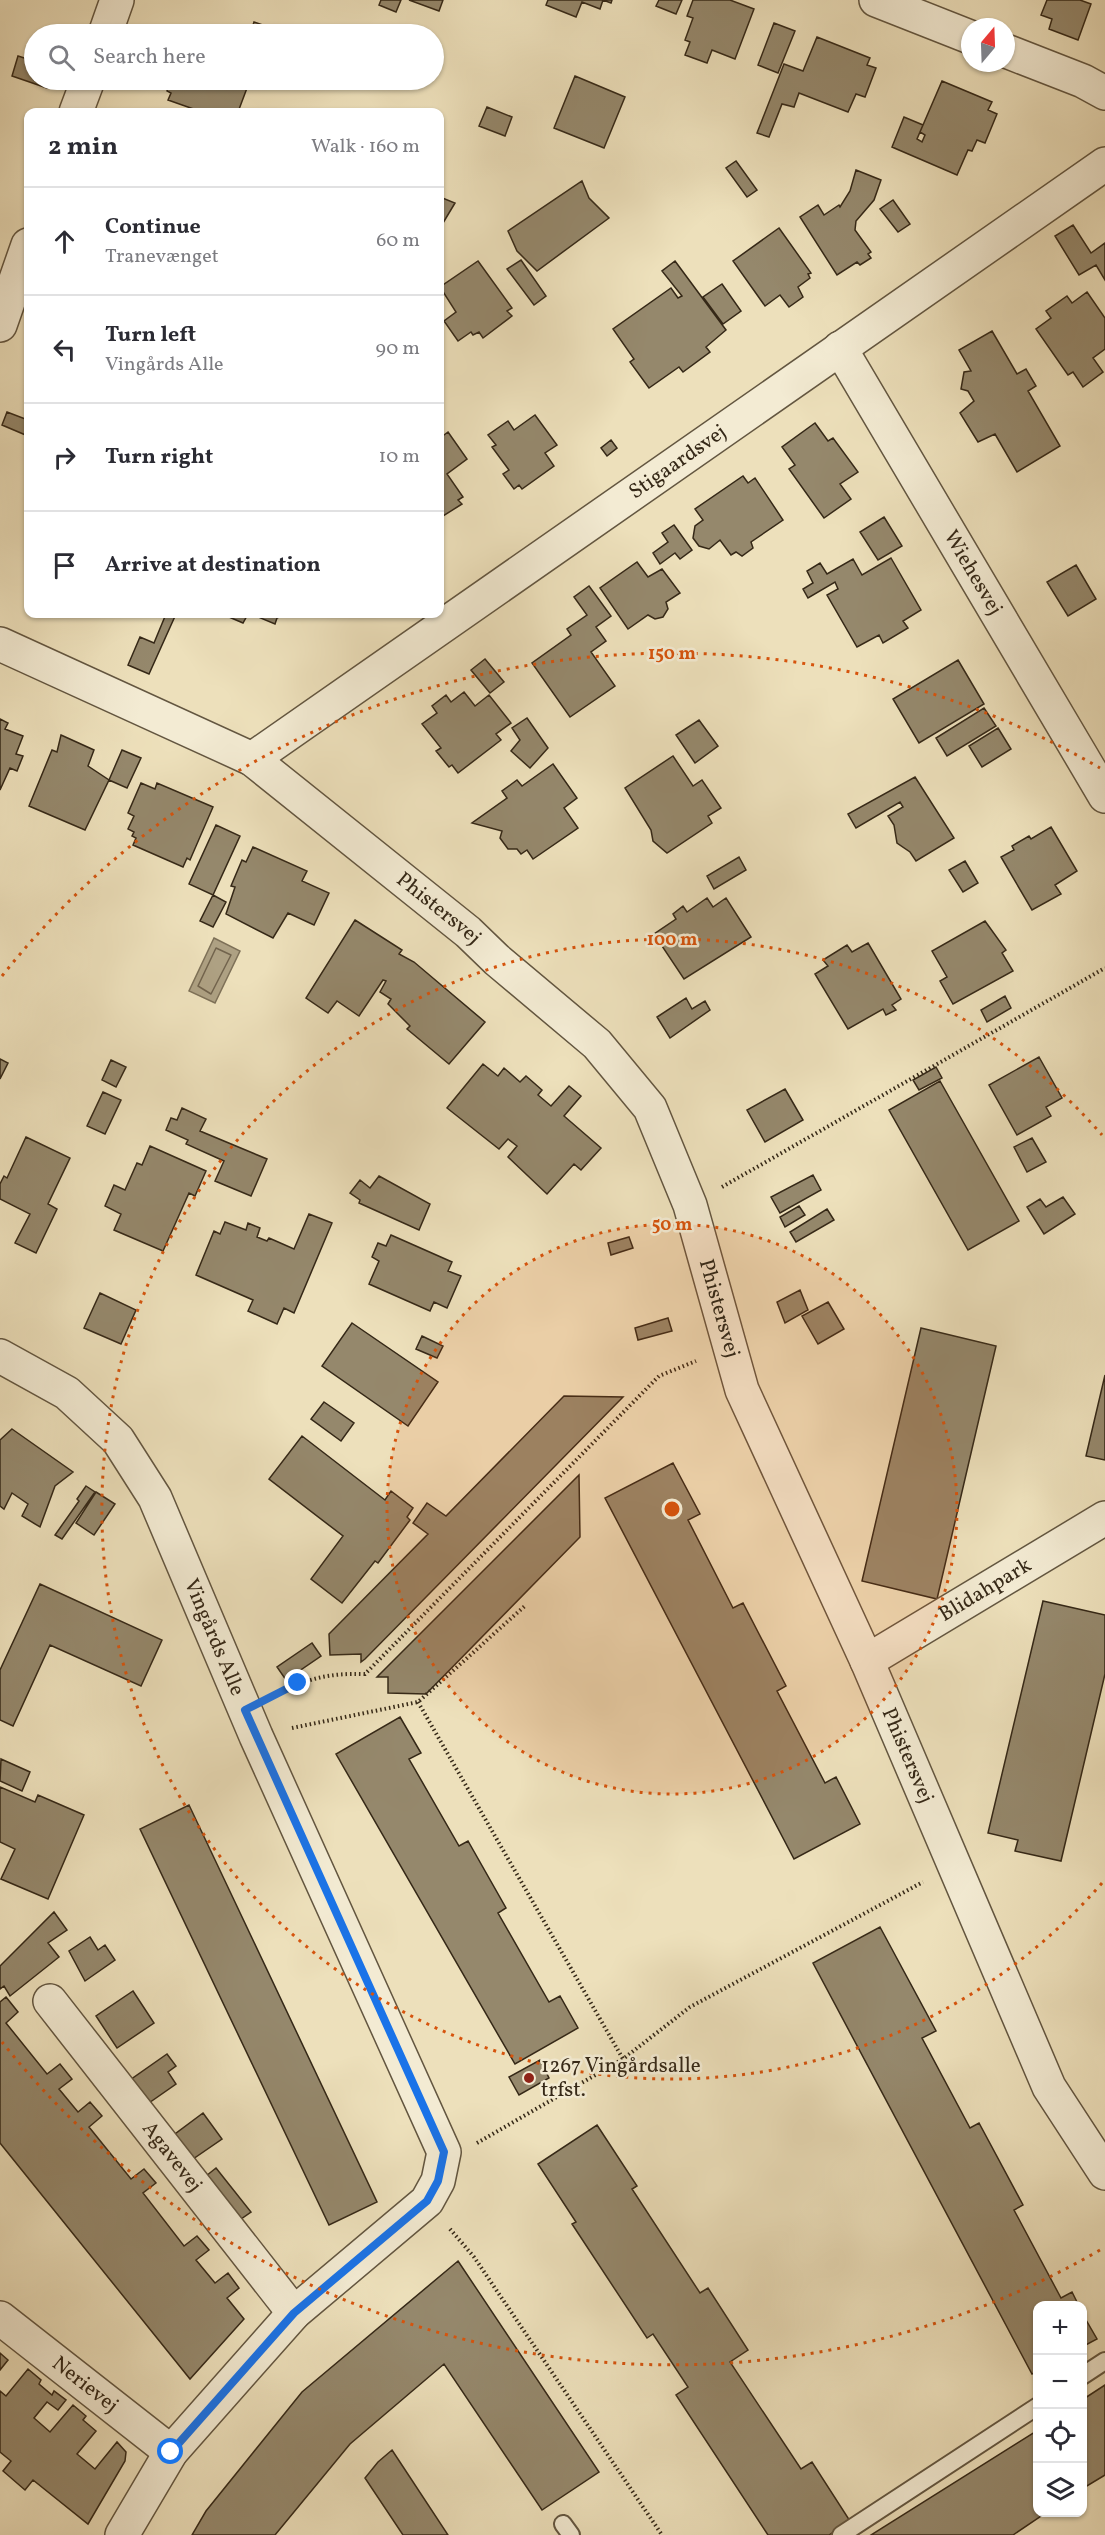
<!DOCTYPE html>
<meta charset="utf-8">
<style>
:root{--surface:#fff;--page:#f2f2f3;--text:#2b2b33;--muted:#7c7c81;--line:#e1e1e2}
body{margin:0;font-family:Vollkorn,serif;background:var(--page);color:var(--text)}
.controls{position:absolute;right:18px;bottom:18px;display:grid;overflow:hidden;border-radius:12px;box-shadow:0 2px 4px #0004}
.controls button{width:54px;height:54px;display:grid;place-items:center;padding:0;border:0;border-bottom:2px solid var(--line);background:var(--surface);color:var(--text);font:30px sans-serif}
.compass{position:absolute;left:961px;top:18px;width:54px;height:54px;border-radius:50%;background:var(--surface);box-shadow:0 2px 4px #0004;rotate:19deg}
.stop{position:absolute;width:18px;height:18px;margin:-14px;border:4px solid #1a73e8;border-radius:50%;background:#fff}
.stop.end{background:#1a73e8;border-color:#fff;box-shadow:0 2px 6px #0008}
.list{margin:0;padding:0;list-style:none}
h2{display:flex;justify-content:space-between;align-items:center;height:78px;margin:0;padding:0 24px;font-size:26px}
h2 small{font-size:20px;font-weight:400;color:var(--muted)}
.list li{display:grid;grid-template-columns:39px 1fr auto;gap:18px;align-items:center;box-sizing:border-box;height:108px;padding:0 24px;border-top:2px solid var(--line)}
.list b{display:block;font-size:22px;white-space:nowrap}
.list p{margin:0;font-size:20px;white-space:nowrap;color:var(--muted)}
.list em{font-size:20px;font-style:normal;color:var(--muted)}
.icon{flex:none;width:33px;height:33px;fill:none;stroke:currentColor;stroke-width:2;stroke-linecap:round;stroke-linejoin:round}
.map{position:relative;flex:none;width:1105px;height:2535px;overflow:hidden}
.search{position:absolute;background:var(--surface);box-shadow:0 2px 4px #0004;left:24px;top:24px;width:420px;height:66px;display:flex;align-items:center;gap:15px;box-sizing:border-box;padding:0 21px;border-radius:33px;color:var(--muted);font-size:22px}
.panel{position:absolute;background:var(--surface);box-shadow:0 2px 4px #0004;left:24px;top:108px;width:420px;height:510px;border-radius:12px}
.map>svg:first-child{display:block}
.water{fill:#aea183;stroke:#7e7158;stroke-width:1.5}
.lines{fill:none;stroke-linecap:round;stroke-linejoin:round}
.shore{stroke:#72644d;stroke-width:1.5}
.building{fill:#95886c;stroke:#352817;stroke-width:1.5}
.lane-casing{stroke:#635640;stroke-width:20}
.street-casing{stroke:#635640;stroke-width:36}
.path{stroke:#352817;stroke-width:4;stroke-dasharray:1.5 3;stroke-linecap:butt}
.lane{stroke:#f3ebd3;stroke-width:16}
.street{stroke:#f3ebd3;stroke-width:33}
.route{stroke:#1a73e8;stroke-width:8}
.ring{fill:none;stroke:#d6540d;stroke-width:3;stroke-dasharray:3 6}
.poi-dot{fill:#8f2418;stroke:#f3ebd3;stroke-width:2}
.labels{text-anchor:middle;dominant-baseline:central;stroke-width:5;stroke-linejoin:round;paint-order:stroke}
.street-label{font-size:21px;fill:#352817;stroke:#f3ebd3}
.poi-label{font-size:21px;fill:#352817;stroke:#f3ebd3;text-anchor:start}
.centre{fill:#d6540d;stroke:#f3ebd3;stroke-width:3}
.ring-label{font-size:18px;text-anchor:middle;font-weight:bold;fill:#d6540d;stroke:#f3ebd3;stroke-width:5;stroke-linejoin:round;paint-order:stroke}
</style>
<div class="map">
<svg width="1105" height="2535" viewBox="0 0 1105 2535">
<rect width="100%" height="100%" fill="#ede0bb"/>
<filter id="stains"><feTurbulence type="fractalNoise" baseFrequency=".00333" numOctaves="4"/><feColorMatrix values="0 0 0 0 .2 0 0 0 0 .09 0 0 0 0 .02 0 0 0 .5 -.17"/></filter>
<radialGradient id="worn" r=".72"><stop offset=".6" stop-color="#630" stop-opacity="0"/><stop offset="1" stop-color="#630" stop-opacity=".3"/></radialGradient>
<!-- water -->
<path class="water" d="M214,938L240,951L215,1003L189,991Z"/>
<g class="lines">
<!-- shore -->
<path class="shore" d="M216,948L231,955L211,994L198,986Z"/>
</g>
<!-- building -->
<path class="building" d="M381,0H401L396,12L379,5Z
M409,0H443L439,11Z
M548,0H612L611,3L603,0L600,9L582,2L576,17L546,5Z
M659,0H682L676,14L656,6Z
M693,0H730L754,9L735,59L712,50L707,63L685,55L690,42L685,40L693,18L687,16Z
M1047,0H1080L1091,4L1078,40L1049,29L1052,19L1041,15Z
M254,22L286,33L285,34H250Z
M774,23L795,31L778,73L758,65Z
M817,37L870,58L867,65L876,68L865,97L856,94L848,112L799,93L794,107L782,104L769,137L757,133L784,64L803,71Z
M18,56L34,61V80H50L47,88L12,76Z
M575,76L625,97L604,148L554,128Z
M171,80H250L238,112H202L168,100L171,93L167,91Z
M942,81L992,102L988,110L997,114L985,143L977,140L972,151L968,150L957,175L892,147L904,117L923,125L917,139L922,142L925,135L920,132Z
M487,107L512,117L505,136L479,126Z
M736,161L757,190L747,197L726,168Z
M856,170L881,180L874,200L856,221L855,230L871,252L868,254L871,258L860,265L857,262L837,275L800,217L818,205L824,215L839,205L840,207L850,191Z
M582,181L589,198L609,218L537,271L517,251L508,231Z
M440,197L455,203L440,228Z
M893,200L910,224L898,232L880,209Z
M1073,225L1091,253L1105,243V280L1096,265L1079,275L1055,236Z
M779,228L811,273L808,274L810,278L798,287L803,297L789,307L780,295L765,306L733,261Z
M521,260L546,296L534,305L507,269Z
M478,261L512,308L507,311L512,316L483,338L479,332L473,335L471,332L458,341L444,321L456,312L440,287Z
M675,261L726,330L706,347L710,352L683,372L679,367L649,388L630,362L634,359L613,329L671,288L678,298L682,296L662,271Z
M722,284L741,311L723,324L703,297Z
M1087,292L1105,318V349L1093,358L1103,372L1083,387L1073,372L1068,375L1036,329L1051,318L1046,311L1067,296L1072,303Z
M992,331L1017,374L1026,369L1036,386L1028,391L1060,446L1017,472L995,434L978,442L960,413L974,401L968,391L961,389L964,372L971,371L959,350Z
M7,412L28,420V436L2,425Z
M535,415L557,445L545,453L554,466L522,489L519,485L514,489L503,474L509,470L492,447L496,445L488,435L508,421L514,430Z
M815,423L828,441L833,438L858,472L840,484L851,499L824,518L789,469L795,465L782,447Z
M448,432L467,459L447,474L463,497L458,500L462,504L440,518V438Z
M611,440L617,448L607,456L601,448Z
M743,476L748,483L755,478L783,520L751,542L753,548L742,556L736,552L731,555L720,540L709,549L699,546L693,538L695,526L703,520L695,509Z
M884,517L902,546L878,560L860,532Z
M674,525L692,550L680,559L675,553L660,564L653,553L668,542L662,533Z
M891,558L921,610L903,621L908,628L883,643L879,635L857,647L827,595L838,589L835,582L808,598L803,589L813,583L807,571L820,563L827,574L853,559L862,575Z
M637,562L648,577L662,569L680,593L666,602L668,609L663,617L655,619L648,615L628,629L600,588Z
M1076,565L1096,599L1068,616L1047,582Z
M589,586L611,616L596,627L606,641L591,652L615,686L570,717L532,663L571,635L567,629L587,615L574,597Z
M166,614H176L149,674L128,665L140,637L154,643Z
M222,614H248L243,623Z
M251,614H286L277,618L275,624Z
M485,659L504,682L490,693L471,670Z
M958,660L984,704L919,743L893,699Z
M464,692L475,706L489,695L511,723L496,734L501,740L458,773L452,765L449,767L436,751L441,748L422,724L437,713L432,706L446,695L451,702Z
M984,708L996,726L947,756L936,738Z
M527,718L548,748L530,768L511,751L520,740L512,728Z
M0,719L8,723L5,729L23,736L16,754L23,756L17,771L10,768L0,790Z
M699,720L718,746L695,763L676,735Z
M998,728L1011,749L982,767L969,746Z
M61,735L94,750L88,766L109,780L85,830L29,806L52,750L57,752Z
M122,750L141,758L127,788L109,780Z
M673,756L693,786L702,780L721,808L708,816L712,823L667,853L653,841L651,830L625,788Z
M553,764L577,798L564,808L578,828L533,859L527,850L521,854L517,849H508L500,838L502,831L472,823L507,798L502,791L517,780L522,786Z
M915,777L954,838L916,861L910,852L897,843L894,825L888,816L903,807L900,802L856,828L848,814Z
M141,783L155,789L157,783L213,807L190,860L187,858L183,867L133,845L136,838L132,836L134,832L128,829L134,816L128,813Z
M216,825L240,836L213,895L189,884Z
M1051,827L1077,871L1055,885L1061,894L1032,910L1001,857L1014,850L1012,846L1029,836L1031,839Z
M253,847L307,871L302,881L329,893L314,925L288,913L273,938L226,914L235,887L231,886L242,860L246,862Z
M739,857L746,870L714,889L707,876Z
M965,861L978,883L963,892L949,870Z
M213,895L226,902L213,927L200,921Z
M707,898L713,907L726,898L751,937L684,979L654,934L676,919L673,914L683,906L687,912Z
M355,920L402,950L399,954L414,962L485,1022L449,1064L407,1029L410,1026L388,1004L391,999L380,992L386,981L383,980L359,1016L337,1001L328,1013L306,998Z
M985,921L1006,950L1002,953L1013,971L953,1004L940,981L947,977L932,951Z
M868,943L901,999L892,1005L896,1010L886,1015L883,1009L848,1029L815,974L828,966L823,960L847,945L852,952Z
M1005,996L1011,1008L987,1022L981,1010Z
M686,998L692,1009L705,1001L710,1010L670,1038L657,1017Z
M1039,1057L1062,1098L1046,1107L1051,1116L1017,1135L989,1085Z
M0,1059L8,1063L0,1079Z
M111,1060L126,1067L116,1087L102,1080Z
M483,1064L498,1076L504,1068L520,1082L526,1076L542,1090L538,1095L551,1106L569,1086L581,1096L564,1116L601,1148L581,1170L574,1164L547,1194L508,1157L517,1146L508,1139L499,1149L447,1108Z
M936,1067L942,1078L919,1090L913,1080Z
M940,1081L1019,1221L968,1250L889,1110Z
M785,1089L803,1120L765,1142L747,1110Z
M103,1092L121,1100L105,1134L87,1126Z
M182,1108L206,1119L200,1131L267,1159L251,1196L215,1181L224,1161L186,1144L188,1140L166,1130L171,1118L177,1120Z
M26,1137L70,1158L48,1204L57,1209L36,1253L15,1243L30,1214L0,1199V1184L4,1176L7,1178Z
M1032,1138L1046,1162L1027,1172L1014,1147Z
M150,1146L206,1171L195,1196L189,1193L163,1251L114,1230L121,1214L105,1206L114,1185L125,1190L137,1163L142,1165Z
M813,1175L821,1190L780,1213L771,1197Z
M379,1176L430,1204L419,1230L359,1203L360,1200L350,1193L360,1180L370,1188Z
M1063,1197L1075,1214L1044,1234L1027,1207L1040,1199L1046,1207Z
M799,1206L805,1215L785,1227L780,1217Z
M827,1209L834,1220L796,1242L790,1232Z
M309,1214L332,1223L294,1313L284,1308L277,1324L248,1311L253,1300L196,1275L214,1231L220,1234L225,1222L246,1230L248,1223L260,1228L257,1237L267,1241L269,1238L294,1249Z
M391,1235L452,1262L448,1271L461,1276L447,1308L434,1302L430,1311L369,1284L379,1261L372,1257L378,1243L386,1246Z
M629,1237L633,1248L611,1255L608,1243Z
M800,1290L808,1310L785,1323L777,1302Z
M100,1293L136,1310L121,1344L84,1328Z
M828,1302L844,1329L818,1344L802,1316Z
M668,1318L672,1331L638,1340L635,1328Z
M352,1323L438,1382L408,1426L322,1366Z
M921,1328L996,1346L937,1599L862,1581Z
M422,1336L443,1346L437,1358L416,1349Z
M1105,1375V1460L1086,1456Z
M564,1396L623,1397L365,1659L361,1662V1654L330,1655L329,1634L428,1534L413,1523L427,1503L446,1516Z
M324,1402L354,1423L341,1441L311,1419Z
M12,1429L73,1472L55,1486L40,1527L22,1516L28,1504L12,1493L4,1509L0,1506V1440Z
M302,1436L385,1500L391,1491L413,1508L407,1517L410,1520L378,1563L375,1561L342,1603L311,1579L343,1536L269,1479Z
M673,1463L700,1514L688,1520L733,1608L743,1603L786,1686L777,1691L825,1783L836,1777L860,1824L794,1859L605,1498Z
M579,1475L580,1537L426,1694L388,1693V1677H377Z
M86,1486L95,1492L62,1539L55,1535L79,1501L77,1499Z
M96,1492L115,1504L94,1535L76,1523Z
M40,1584L162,1640L141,1686L50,1645L13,1726L0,1720V1670Z
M1043,1601L1105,1615V1674L1061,1861L1015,1851L1018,1840L988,1833Z
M312,1643L321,1656L286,1680L277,1667Z
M400,1717L421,1753L409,1759L459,1846L468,1841L506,1908L498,1913L549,2002L560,1996L578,2028L515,2064L336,1754Z
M1,1759L30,1772L22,1791L0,1781Z
M0,1787L35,1802L38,1795L84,1815L48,1899L1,1879L15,1849L0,1842Z
M189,1805L377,2202L329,2225L140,1829Z
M54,1912L67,1930L48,1943L59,1957L10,1996L4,1986L0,1989V1966Z
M880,1927L936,2031L922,2038L970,2128L979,2123L1023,2205L1014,2210L1061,2298L1072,2292L1079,2306H1038V2371L1032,2374L813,1963Z
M90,1937L98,1950L105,1945L115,1960L85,1981L69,1951Z
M133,1991L154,2023L117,2048L96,2016Z
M6,1997L18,2012L6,2023L47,2074L60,2064L72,2079L59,2089L78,2112L90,2102L102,2116L89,2127L131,2179L144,2169L156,2183L143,2193L184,2246L197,2236L209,2250L196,2260L215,2283L228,2273L239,2288L227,2298L244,2319L190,2379L0,2143V2002Z
M167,2054L176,2066L168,2072L176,2084L146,2105L130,2080Z
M540,2060L549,2078L519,2095L509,2077Z
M203,2113L222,2139L193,2159L175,2134Z
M597,2125L637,2186L632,2189L700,2293L708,2288L748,2350L730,2362L801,2469L812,2462L850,2521L829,2535H768L676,2395L688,2387L653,2334L647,2338L572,2224L576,2222L538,2164Z
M216,2168L251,2212L241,2219L206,2176Z
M458,2261L599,2472L542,2510L444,2364L350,2444L275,2535H192L206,2511L302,2392Z
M1082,2313L1097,2339L1082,2347Z
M0,2353L8,2360L0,2370Z
M28,2369L41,2380L39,2384L52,2395L54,2391L66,2400L58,2410L47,2402L34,2418L50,2432L73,2405L86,2416L83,2420L96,2431L77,2454L95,2469L117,2442L126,2452L125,2461L88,2524L33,2480L25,2490L3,2471L11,2461L0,2452V2391L6,2396Z
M1105,2385V2475L1082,2489V2400Z
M1038,2430V2512H1047L1013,2535H871Z
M392,2450L448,2535H403L365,2478L378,2462Z"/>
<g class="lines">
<defs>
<path id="lane" d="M1082,2376L1105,2361
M563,2524L571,2535
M841,2535L1038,2406"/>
<g id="street">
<path d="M876,0L970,37"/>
<path d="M105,34L117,0"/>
<path d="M1006,51L1083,81L1105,93"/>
<path d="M76,112L88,80"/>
<path d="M0,325L28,245"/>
<path id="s1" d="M840,348L1105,796"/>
<path id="s2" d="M0,644L252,759L468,932L497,960L597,1044L650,1108L690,1205L742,1390L867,1661L1049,2087L1105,2173"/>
<path id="s3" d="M252,759L1105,164"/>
<path id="s4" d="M0,1356L67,1393L118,1440L155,1498L256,1736L444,2152L438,2181L427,2201L294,2313L171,2452L122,2535"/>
<path id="s5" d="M867,1661L1105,1518"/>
<path id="s6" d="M50,2001L294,2313"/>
<path id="s7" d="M0,2318L171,2452"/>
</g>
</defs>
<!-- lane casing -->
<use href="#lane" class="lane-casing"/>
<!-- street casing -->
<use href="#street" class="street-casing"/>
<!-- path -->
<path class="path" d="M722,1187L1105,968
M277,1694C308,1678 330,1673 365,1674L659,1376L696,1361
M418,1702L623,2059
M292,1728L418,1702L526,1605
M477,2143L623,2059L690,2007L923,1882
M450,2229L474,2257L662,2535"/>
<!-- lane -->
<use href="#lane" class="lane"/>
<!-- street -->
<use href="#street" class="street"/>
</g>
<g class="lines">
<!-- route -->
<path class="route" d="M171,2452L294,2313L427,2201L438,2181L444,2152L245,1710L298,1683"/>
</g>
<!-- distance rings -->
<circle cx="672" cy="1509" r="285" fill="#d6540d" fill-opacity=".12"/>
<g class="ring">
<circle cx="672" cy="1509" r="285"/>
<path d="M1102 1883A570 570 0 1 1 1102 1135"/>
<path d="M1100 2250A856 856 0 0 1 2 2042M2 976A856 856 0 0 1 1100 768"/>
</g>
<!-- markers -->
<circle class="poi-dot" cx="529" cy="2078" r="6"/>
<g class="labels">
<!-- street labels -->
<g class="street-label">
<text stroke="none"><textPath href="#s3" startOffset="519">Stigaardsvej</textPath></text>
<text stroke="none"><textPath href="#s1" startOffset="261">Wiehesvej</textPath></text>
<text stroke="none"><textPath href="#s2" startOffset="516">Phistersvej</textPath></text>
<text stroke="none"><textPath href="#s2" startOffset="1020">Phistersvej</textPath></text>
<text stroke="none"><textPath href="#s5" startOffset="138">Blidahpark</textPath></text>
<text stroke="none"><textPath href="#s4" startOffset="366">Vingårds Alle</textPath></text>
<text stroke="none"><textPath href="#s2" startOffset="1506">Phistersvej</textPath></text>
<text stroke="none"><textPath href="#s6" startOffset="198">Agavevej</textPath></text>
<text stroke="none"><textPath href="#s7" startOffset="108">Nerievej</textPath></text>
</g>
<!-- poi labels -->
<g class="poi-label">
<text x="541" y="2066">1267 Vingårdsalle<tspan x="541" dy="24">trfst.</tspan></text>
</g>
</g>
<circle cx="672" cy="1509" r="9" class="centre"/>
<g class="ring-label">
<text x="672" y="659">150 m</text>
<text x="672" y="945">100 m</text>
<text x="672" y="1230">50 m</text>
</g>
<rect width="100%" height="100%" filter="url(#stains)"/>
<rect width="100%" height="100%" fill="url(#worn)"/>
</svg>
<div class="controls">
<button>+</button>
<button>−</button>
<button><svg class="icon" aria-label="locate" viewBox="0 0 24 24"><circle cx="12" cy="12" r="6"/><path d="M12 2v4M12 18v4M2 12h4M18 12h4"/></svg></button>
<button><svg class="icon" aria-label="layers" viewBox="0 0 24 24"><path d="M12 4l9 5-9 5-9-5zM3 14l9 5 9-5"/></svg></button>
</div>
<svg class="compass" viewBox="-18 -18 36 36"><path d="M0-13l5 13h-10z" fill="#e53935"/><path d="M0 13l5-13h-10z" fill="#7c7c81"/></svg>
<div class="stop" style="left:171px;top:2452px"></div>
<div class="stop end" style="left:298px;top:1683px"></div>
<div class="search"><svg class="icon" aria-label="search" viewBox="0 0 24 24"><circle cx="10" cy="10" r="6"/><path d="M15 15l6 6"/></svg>Search here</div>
<section class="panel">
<h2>2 min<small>Walk · 160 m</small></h2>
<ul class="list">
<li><svg class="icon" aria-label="ahead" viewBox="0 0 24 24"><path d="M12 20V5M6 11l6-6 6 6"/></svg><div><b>Continue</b><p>Tranevænget</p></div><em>60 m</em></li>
<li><svg class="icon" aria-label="left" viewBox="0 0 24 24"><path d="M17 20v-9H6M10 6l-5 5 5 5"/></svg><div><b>Turn left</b><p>Vingårds Alle</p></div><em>90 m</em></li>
<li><svg class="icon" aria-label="right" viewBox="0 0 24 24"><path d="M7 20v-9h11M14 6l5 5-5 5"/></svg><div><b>Turn right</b></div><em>10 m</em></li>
<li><svg class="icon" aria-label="arrive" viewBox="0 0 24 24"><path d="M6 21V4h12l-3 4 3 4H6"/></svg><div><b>Arrive at destination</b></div></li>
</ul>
</section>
</div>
